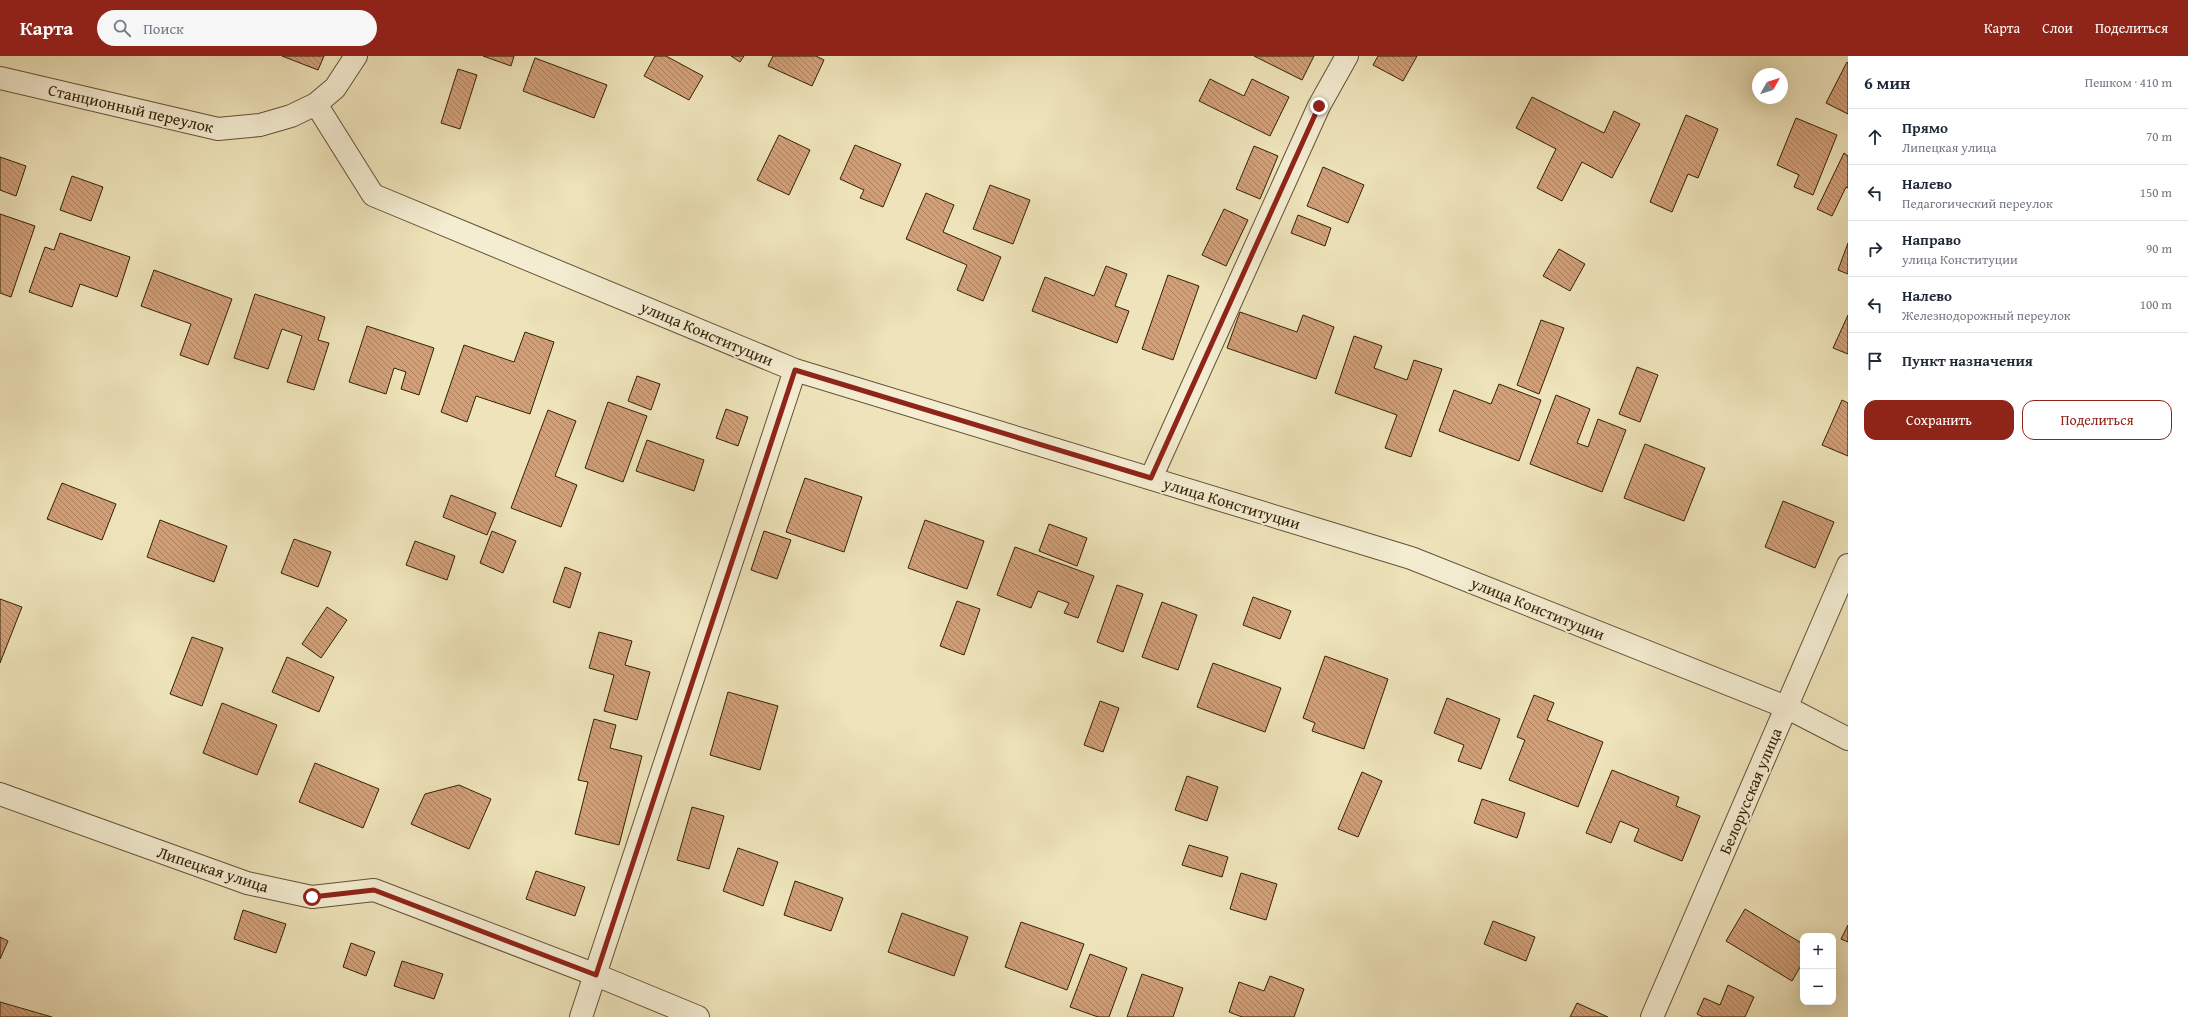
<!DOCTYPE html>
<html lang="ru">
<meta charset="utf-8">
<style>
:root{--surface:#fff;--page:#f6f6f7;--text:#1f2937;--muted:#747a83;--line:#e0e1e3;--accent:#8f2418}
body{margin:0;font-family:"Gentium Book Plus",serif;background:var(--page);color:var(--text)}
.controls{position:absolute;right:12px;bottom:12px;display:grid;overflow:hidden;border-radius:8px;box-shadow:0 4px 16px #0002}
.controls button{width:36px;height:36px;display:grid;place-items:center;padding:0;border:0;border-bottom:1px solid var(--line);background:var(--surface);color:var(--text);font:20px sans-serif}
.compass{position:absolute;left:1752px;top:12px;width:36px;height:36px;border-radius:50%;background:var(--surface);box-shadow:0 4px 16px #0002;rotate:51deg}
.stop{position:absolute;width:12px;height:12px;margin:-9px;border:3px solid #8f2418;border-radius:50%;background:#fff}
.stop.end{background:#8f2418;border-color:#fff;box-shadow:0 1px 4px #0008}
.list{margin:0;padding:0;list-style:none}
h2{display:flex;justify-content:space-between;align-items:center;height:52px;margin:0;padding:0 16px;font-size:17px}
h2 small{font-size:13px;font-weight:400;color:var(--muted)}
.list li{display:grid;grid-template-columns:26px 1fr auto;gap:12px;align-items:center;box-sizing:border-box;height:56px;padding:0 16px;border-top:1px solid var(--line)}
.list b{display:block;font-size:15px;white-space:nowrap}
.list p{margin:0;font-size:13px;white-space:nowrap;color:var(--muted)}
.list em{font-size:13px;font-style:normal;color:var(--muted)}
.actions{display:flex;gap:8px;padding:12px 16px}
.actions a{flex:1;padding:9px 0;border:1px solid var(--accent);border-radius:12px;text-align:center;font-size:14px;color:var(--accent)}
.actions .main{background:var(--accent);color:#fff}
.icon{flex:none;width:22px;height:22px;fill:none;stroke:currentColor;stroke-width:2;stroke-linecap:round;stroke-linejoin:round}
.map{position:relative;flex:none;width:1848px;height:961px;overflow:hidden}
header{display:flex;align-items:center;gap:24px;box-sizing:border-box;height:56px;padding:0 20px;background:var(--accent);color:#fff}
header strong{font-size:19px}
nav{display:flex;gap:22px;margin-inline-start:auto;font-size:14px}
.search{width:280px;height:36px;background:var(--page);display:flex;align-items:center;gap:10px;box-sizing:border-box;padding:0 14px;border-radius:22px;color:var(--muted);font-size:15px}
main{display:flex}
aside{flex:1;background:var(--surface)}
.map>svg:first-child{display:block}
.building{fill:url(#building-back-hatch);stroke:#352207}
.lines{fill:none;stroke-linecap:round;stroke-linejoin:round}
.minor-casing{stroke:#635234;stroke-width:24}
.minor{stroke:#f4edd2;stroke-width:22}
.route{stroke:#8f2418;stroke-width:5}
.labels{text-anchor:middle;dominant-baseline:central;stroke-width:4;stroke-linejoin:round;paint-order:stroke}
.street-label{font-size:16px;fill:#352207;stroke:#f4edd2}
</style>
<header>
<strong>Карта</strong>
<div class="search"><svg class="icon" aria-label="search" viewBox="0 0 24 24"><circle cx="10" cy="10" r="6"/><path d="M15 15l6 6"/></svg>Поиск</div>
<nav><a>Карта</a><a>Слои</a><a>Поделиться</a></nav>
</header>
<main>
<div class="map">
<svg width="1848" height="961" viewBox="0 0 1848 961">
<defs>
<pattern id="building-back-hatch" width="6" height="6" patternUnits="userSpaceOnUse"><rect width="6" height="6" fill="#d29f77"/><path d="M-1 5l2 2M0 0l6 6M5-1l2 2" fill="none" stroke="#ab8160"/></pattern>
</defs>
<rect width="100%" height="100%" fill="#eee3ba"/>
<filter id="stains"><feTurbulence type="fractalNoise" baseFrequency=".005" numOctaves="4"/><feColorMatrix values="0 0 0 0 .2 0 0 0 0 .09 0 0 0 0 .02 0 0 0 .5 -.17"/></filter>
<radialGradient id="worn" r=".72"><stop offset=".6" stop-color="#630" stop-opacity="0"/><stop offset="1" stop-color="#630" stop-opacity=".3"/></radialGradient>
<!-- building -->
<path class="building" d="M282,0H324L318,14Z
M483,0H514L511,10Z
M655,0H666L703,20L689,44L644,20Z
M731,0H744L740,6Z
M773,0H816L824,4L812,30L768,10Z
M1254,0H1314L1302,24Z
M1378,0H1417L1403,25L1373,9Z
M535,2L607,29L594,62L523,35Z
M1847,6L1848,7V58L1826,47Z
M458,13L477,19L460,73L441,67Z
M1210,23L1244,40L1252,23L1289,41L1270,80L1199,45Z
M1532,41L1604,77L1614,55L1640,68L1612,122L1582,106L1562,145L1537,132L1556,93L1516,72Z
M1686,59L1718,73L1698,122L1688,118L1672,156L1650,146Z
M1796,62L1837,79L1813,139L1794,131L1799,119L1777,109Z
M779,79L810,94L789,139L757,124Z
M855,89L901,108L883,151L860,142L864,134L840,123Z
M1254,90L1278,100L1260,143L1236,133Z
M1844,97L1848,100V132L1846,131L1832,160L1817,153Z
M0,101L26,110L16,140L0,134Z
M1323,111L1364,129L1348,167L1307,150Z
M72,120L103,131L91,165L60,154Z
M990,129L1030,144L1013,188L973,173Z
M926,137L954,149L943,176L1001,201L983,245L957,234L967,209L906,183Z
M1224,153L1248,164L1226,210L1202,199Z
M0,158L35,170L11,241L0,237Z
M1298,159L1331,172L1325,190L1291,177Z
M60,177L130,201L117,241L80,228L72,251L29,236L45,191L54,194Z
M1848,187V218L1838,214Z
M1559,193L1585,208L1570,235L1543,220Z
M1106,210L1127,218L1115,250L1129,255L1117,287L1032,255L1045,221L1094,240Z
M154,214L232,243L208,309L180,299L191,268L141,250Z
M1168,219L1199,230L1173,304L1142,293Z
M255,238L325,261L318,284L329,287L314,334L287,326L302,280L282,273L268,313L234,302Z
M1240,256L1297,276L1303,259L1334,271L1316,323L1227,292Z
M1848,259V298L1833,292Z
M1541,264L1564,272L1539,338L1517,329Z
M367,270L434,292L419,339L401,333L406,316L394,312L386,338L349,326Z
M525,276L554,286L530,358L476,340L467,366L441,356L464,289L514,306Z
M1354,280L1382,290L1374,312L1407,324L1414,304L1442,313L1411,401L1385,392L1397,359L1335,337Z
M1637,311L1658,319L1640,366L1619,358Z
M637,320L660,328L651,354L628,345Z
M1499,328L1541,344L1519,405L1439,375L1454,334L1491,348Z
M1556,339L1590,353L1577,387L1588,391L1598,363L1626,374L1602,436L1530,408Z
M1842,344L1848,347V400L1822,389Z
M608,346L647,360L623,426L585,412Z
M726,353L748,361L738,390L716,382Z
M548,354L576,365L555,420L577,429L561,471L511,452Z
M647,384L704,404L694,435L636,415Z
M1645,388L1705,412L1684,465L1624,442Z
M805,422L862,441L844,496L786,476Z
M62,427L116,448L102,484L47,463Z
M451,439L496,457L487,479L443,461Z
M1783,445L1834,466L1815,512L1765,491Z
M160,464L227,490L214,526L147,501Z
M925,464L984,485L967,533L908,512Z
M1049,468L1087,482L1077,510L1039,495Z
M492,475L516,485L503,517L480,507Z
M764,475L791,484L777,523L751,514Z
M294,483L331,496L318,531L281,517Z
M415,485L455,500L447,524L406,509Z
M1015,491L1094,520L1078,562L1064,557L1069,547L1038,535L1031,552L997,539Z
M565,511L581,517L570,552L553,546Z
M1117,529L1143,538L1123,596L1097,586Z
M1253,541L1291,555L1280,583L1243,569Z
M0,543L22,551L0,607Z
M957,545L980,553L964,599L940,590Z
M1162,546L1197,559L1178,614L1142,601Z
M327,551L347,564L321,602L302,588Z
M599,576L632,585L625,609L650,616L637,664L604,655L614,619L589,612Z
M192,581L223,592L202,650L170,638Z
M1325,600L1388,623L1364,693L1312,675L1315,667L1303,662Z
M287,601L334,621L319,656L272,636Z
M1213,607L1281,632L1265,676L1197,651Z
M728,636L778,650L760,714L710,699Z
M1534,639L1554,647L1547,664L1603,686L1578,751L1509,724L1525,684L1517,681Z
M1447,642L1500,663L1481,713L1458,705L1464,689L1434,677Z
M1100,645L1119,652L1103,696L1084,689Z
M222,647L277,669L257,719L203,697Z
M594,663L616,669L610,692L642,700L619,789L575,778L588,726L578,724Z
M315,707L379,733L363,772L299,746Z
M1612,714L1679,741L1676,750L1700,760L1682,805L1634,785L1639,773L1620,765L1611,787L1586,777Z
M1362,716L1382,725L1358,781L1338,773Z
M1187,720L1218,731L1207,765L1175,754Z
M459,729L491,743L469,793L411,768L425,738Z
M1482,743L1525,757L1517,782L1474,767Z
M692,751L724,760L709,813L677,804Z
M1189,789L1228,801L1222,821L1182,809Z
M738,792L778,806L763,850L723,835Z
M536,815L585,831L575,860L526,843Z
M1241,817L1277,828L1266,864L1230,853Z
M795,825L843,842L831,875L784,859Z
M1745,853L1803,888V906L1792,925L1726,885Z
M243,854L286,868L276,897L234,883Z
M902,857L968,881L954,920L888,896Z
M1493,865L1535,881L1526,905L1484,888Z
M1021,866L1084,888L1067,934L1005,911Z
M1848,869V886L1841,883Z
M0,881L8,885L0,903Z
M351,887L375,896L366,920L343,911Z
M1090,898L1127,912L1109,961H1098L1070,951Z
M402,905L443,918L434,943L394,930Z
M1142,918L1183,932L1173,961H1127Z
M1270,920L1304,933L1294,961H1242L1229,956L1239,926L1264,935Z
M1728,929L1754,941L1745,961H1703L1697,958L1704,942L1720,949Z
M0,946L52,961H0Z
M1577,947L1608,961H1570Z"/>
<g class="lines">
<defs>
<path id="minor" d="M0,22L218,73L260,69L291,60L316,48L335,32L356,0
M316,48L373,139L795,314L1411,502L1786,651L1848,683
M1151,422L1319,50L1347,0
M0,738L247,827L312,841L374,834L596,919L698,961
M581,961L795,314
M1652,961L1848,509"/>
</defs>
<!-- minor casing -->
<use href="#minor" class="minor-casing"/>
<!-- minor -->
<use href="#minor" class="minor"/>
</g>
<g class="lines">
<!-- route -->
<path class="route" d="M312,841L374,834L596,919L795,314L1151,422L1319,50"/>
</g>
<g class="labels">
<!-- street labels -->
<g class="street-label">
<text transform="translate(131 52) rotate(13)">Станционный переулок</text>
<text transform="translate(707 277) rotate(23)">улица Конституции</text>
<text transform="translate(1232 447) rotate(17)">улица Конституции</text>
<text transform="translate(1538 552) rotate(22)">улица Конституции</text>
<text transform="translate(1750 735) rotate(-67)">Белорусская улица</text>
<text transform="translate(213 813) rotate(18)">Липецкая улица</text>
</g>
</g>
<rect width="100%" height="100%" filter="url(#stains)"/>
<rect width="100%" height="100%" fill="url(#worn)"/>
</svg>
<div class="controls">
<button>+</button>
<button>−</button>
</div>
<svg class="compass" viewBox="-18 -18 36 36"><path d="M0-13l5 13h-10z" fill="#e53935"/><path d="M0 13l5-13h-10z" fill="#747a83"/></svg>
<div class="stop" style="left:312px;top:841px"></div>
<div class="stop end" style="left:1319px;top:50px"></div>
</div>
<aside>
<h2>6 мин<small>Пешком · 410 m</small></h2>
<ul class="list">
<li><svg class="icon" aria-label="ahead" viewBox="0 0 24 24"><path d="M12 20V5M6 11l6-6 6 6"/></svg><div><b>Прямо</b><p>Липецкая улица</p></div><em>70 m</em></li>
<li><svg class="icon" aria-label="left" viewBox="0 0 24 24"><path d="M17 20v-9H6M10 6l-5 5 5 5"/></svg><div><b>Налево</b><p>Педагогический переулок</p></div><em>150 m</em></li>
<li><svg class="icon" aria-label="right" viewBox="0 0 24 24"><path d="M7 20v-9h11M14 6l5 5-5 5"/></svg><div><b>Направо</b><p>улица Конституции</p></div><em>90 m</em></li>
<li><svg class="icon" aria-label="left" viewBox="0 0 24 24"><path d="M17 20v-9H6M10 6l-5 5 5 5"/></svg><div><b>Налево</b><p>Железнодорожный переулок</p></div><em>100 m</em></li>
<li><svg class="icon" aria-label="arrive" viewBox="0 0 24 24"><path d="M6 21V4h12l-3 4 3 4H6"/></svg><div><b>Пункт назначения</b></div></li>
</ul>
<div class="actions"><a class="main">Сохранить</a><a>Поделиться</a></div>
</aside>
</main>
